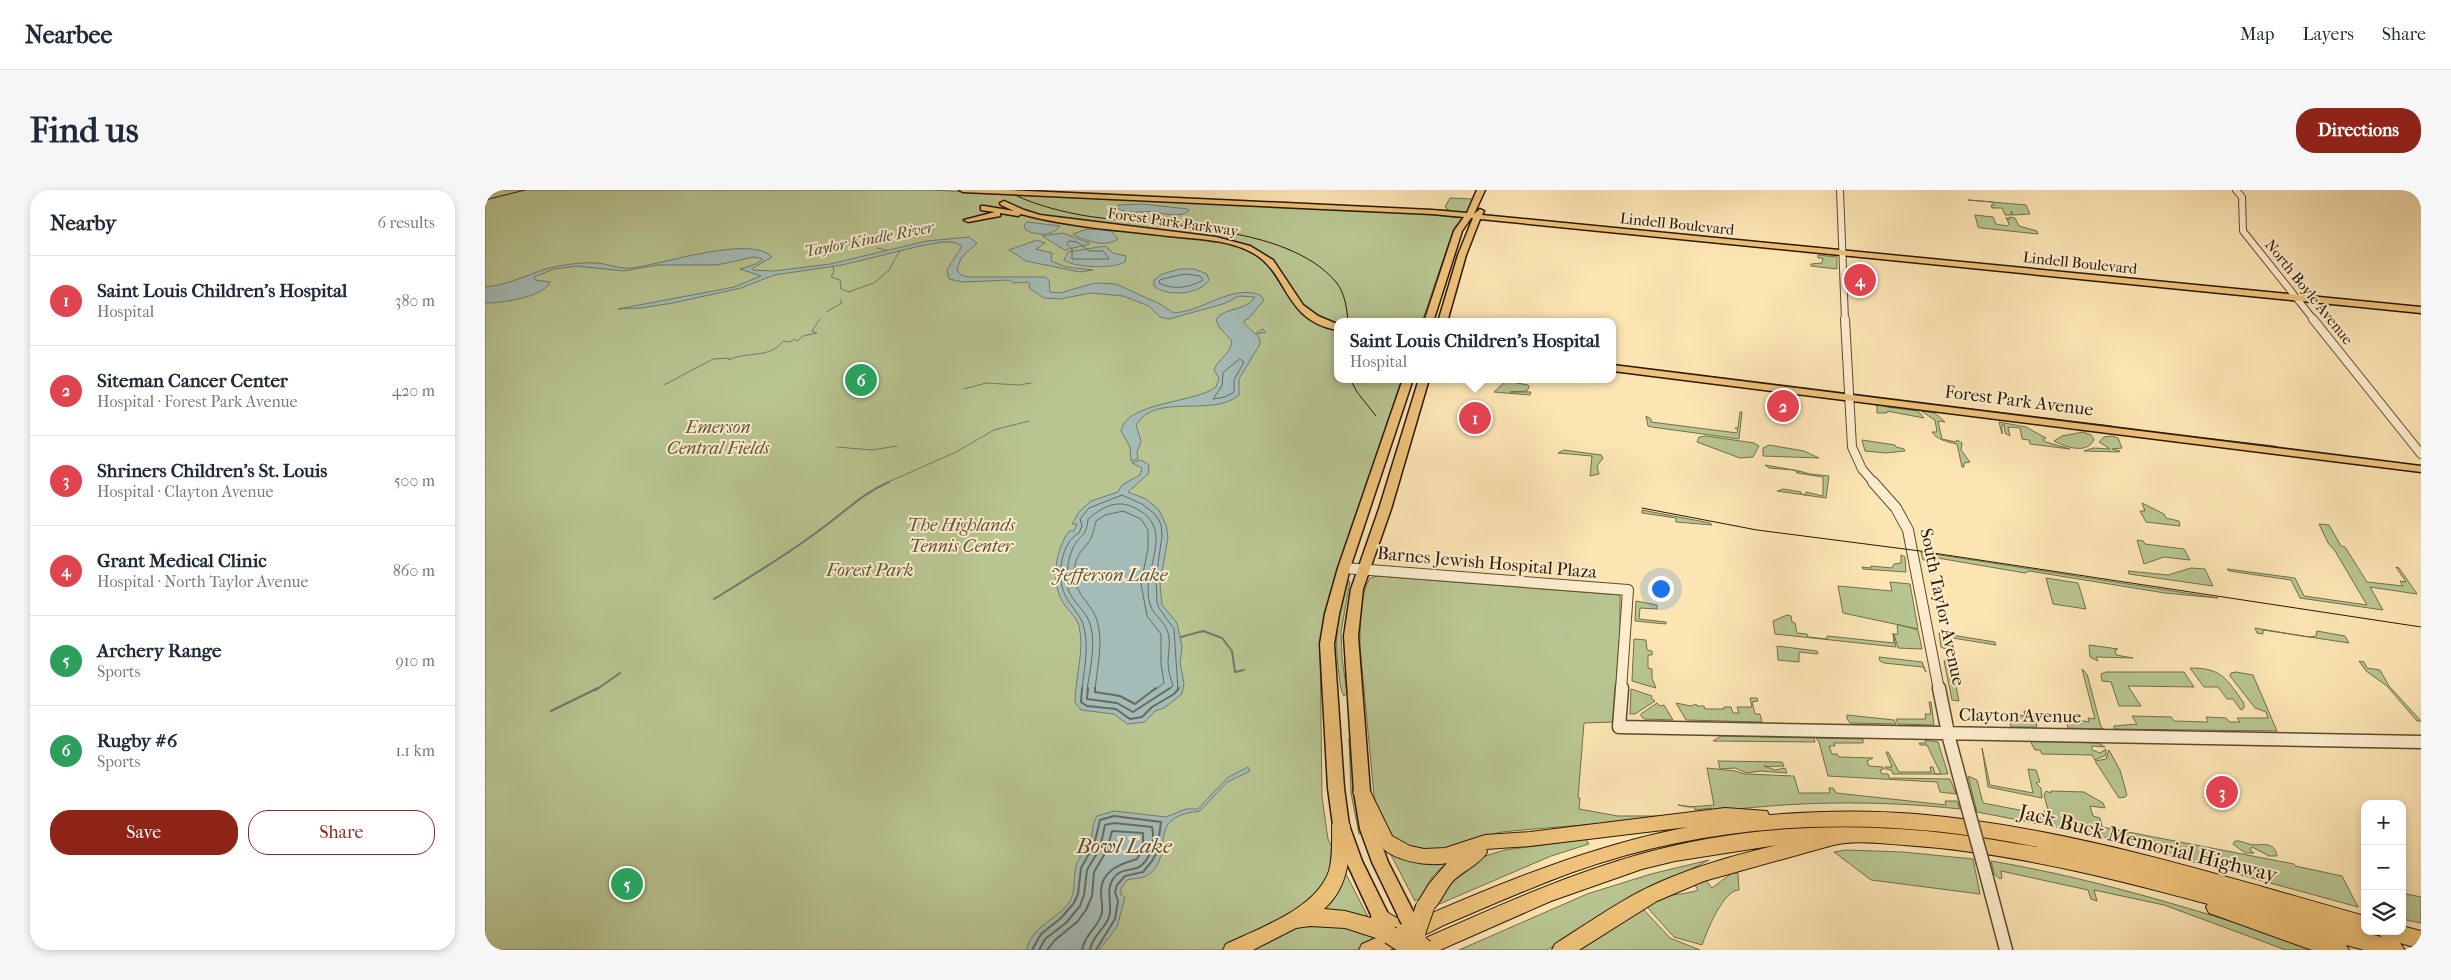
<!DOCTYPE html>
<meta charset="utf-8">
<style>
:root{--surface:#fff;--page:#f6f6f7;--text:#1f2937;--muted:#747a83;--line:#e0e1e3;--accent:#8f2418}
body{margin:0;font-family:"IM FELL French Canon",serif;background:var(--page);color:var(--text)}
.controls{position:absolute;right:15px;bottom:15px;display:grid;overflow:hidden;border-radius:10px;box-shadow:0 2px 8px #0003}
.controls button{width:45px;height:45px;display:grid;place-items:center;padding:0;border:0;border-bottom:1px solid var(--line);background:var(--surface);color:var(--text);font:25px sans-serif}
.you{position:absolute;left:1175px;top:398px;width:18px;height:18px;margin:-12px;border:4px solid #fff;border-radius:50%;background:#1a73e8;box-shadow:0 0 0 8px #1a73e833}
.badge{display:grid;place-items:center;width:32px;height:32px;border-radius:50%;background:var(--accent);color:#fff;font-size:16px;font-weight:700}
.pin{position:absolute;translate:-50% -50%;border:2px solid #fff;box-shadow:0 1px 5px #0006}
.popup{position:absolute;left:849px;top:128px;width:282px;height:65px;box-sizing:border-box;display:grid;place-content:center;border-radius:10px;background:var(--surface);filter:drop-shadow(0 1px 4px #0005);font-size:16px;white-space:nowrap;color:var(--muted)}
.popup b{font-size:19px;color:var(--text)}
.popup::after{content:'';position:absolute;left:50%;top:100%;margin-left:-10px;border:10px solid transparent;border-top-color:var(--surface)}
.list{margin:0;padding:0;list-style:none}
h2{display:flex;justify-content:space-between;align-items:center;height:65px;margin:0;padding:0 20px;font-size:21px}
h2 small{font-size:16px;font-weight:400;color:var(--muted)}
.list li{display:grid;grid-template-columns:32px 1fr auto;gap:15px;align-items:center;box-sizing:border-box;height:90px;padding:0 20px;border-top:1px solid var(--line)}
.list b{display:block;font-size:19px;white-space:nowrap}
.list p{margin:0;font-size:16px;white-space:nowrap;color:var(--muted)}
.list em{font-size:16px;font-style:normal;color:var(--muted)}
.actions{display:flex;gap:10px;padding:15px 20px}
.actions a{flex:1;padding:11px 0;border:1px solid var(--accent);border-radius:20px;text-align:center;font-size:18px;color:var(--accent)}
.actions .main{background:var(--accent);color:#fff}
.icon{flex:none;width:28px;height:28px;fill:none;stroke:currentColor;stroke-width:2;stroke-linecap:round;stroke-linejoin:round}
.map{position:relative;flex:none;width:1936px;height:760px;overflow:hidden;border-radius:20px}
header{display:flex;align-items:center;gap:30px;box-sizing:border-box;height:70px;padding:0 25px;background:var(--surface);border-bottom:1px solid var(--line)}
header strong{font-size:24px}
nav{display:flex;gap:28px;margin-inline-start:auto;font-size:18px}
.intro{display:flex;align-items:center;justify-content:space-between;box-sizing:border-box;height:120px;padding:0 30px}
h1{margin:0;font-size:35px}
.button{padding:12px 22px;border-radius:20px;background:var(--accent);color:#fff;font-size:18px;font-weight:700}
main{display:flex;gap:30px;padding:0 30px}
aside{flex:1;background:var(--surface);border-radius:20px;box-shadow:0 2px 8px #0003}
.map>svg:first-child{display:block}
.green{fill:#b8c591;stroke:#726e48}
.water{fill:#a4bcb8;stroke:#747a6e}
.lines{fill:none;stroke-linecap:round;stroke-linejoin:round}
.shore-far1{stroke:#686a5c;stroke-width:1}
.shore{stroke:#686a5c;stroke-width:2}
.stream-far2{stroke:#747a6e;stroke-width:1}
.stream-far1{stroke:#747a6e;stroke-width:2}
.stream{stroke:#747a6e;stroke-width:2.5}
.major-tunnel{stroke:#d2bb8f;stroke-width:8;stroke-dasharray:8 4;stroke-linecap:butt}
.minor-far3-casing{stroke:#5f4a2d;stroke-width:8}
.minor-far2-casing{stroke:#5f4a2d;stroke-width:10}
.minor-far1-casing{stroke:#5f4a2d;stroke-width:12}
.minor-casing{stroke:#5f4a2d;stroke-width:15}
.major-casing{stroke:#2b1700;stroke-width:3}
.highway-casing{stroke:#2b1700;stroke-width:2}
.minor-far3{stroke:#fdedce;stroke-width:6}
.minor-far2{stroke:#fdedce;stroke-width:8}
.minor-far1{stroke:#fdedce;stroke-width:10}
.minor{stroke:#fdedce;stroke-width:12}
.major{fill:#eec27a;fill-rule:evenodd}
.highway{fill:#eec27a;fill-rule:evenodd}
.tram{stroke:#2b1700;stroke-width:1}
.minor-bridge-casing{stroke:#5f4a2d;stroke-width:15;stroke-linecap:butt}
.major-bridge-casing{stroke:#2b1700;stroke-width:19;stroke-linecap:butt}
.highway-bridge-casing{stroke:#2b1700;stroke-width:20;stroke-linecap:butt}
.minor-bridge{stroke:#fdedce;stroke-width:12}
.major-bridge{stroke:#eec27a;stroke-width:16}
.highway-bridge{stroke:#eec27a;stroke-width:18}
.labels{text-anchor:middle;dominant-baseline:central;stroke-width:4;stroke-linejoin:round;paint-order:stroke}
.far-street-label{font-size:15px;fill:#2b1700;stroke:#fdedce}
.far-water-label{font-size:16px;font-style:italic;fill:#555140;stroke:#fdedce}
.street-label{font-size:18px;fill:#2b1700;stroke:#fdedce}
.park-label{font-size:18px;font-style:italic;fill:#5c5433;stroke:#fdedce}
.water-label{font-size:19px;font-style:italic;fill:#555140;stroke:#fdedce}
.near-street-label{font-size:21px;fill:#2b1700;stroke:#fdedce}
.near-water-label{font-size:22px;font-style:italic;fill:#555140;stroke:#fdedce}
</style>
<header>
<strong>Nearbee</strong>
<nav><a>Map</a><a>Layers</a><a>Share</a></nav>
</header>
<div class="intro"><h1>Find us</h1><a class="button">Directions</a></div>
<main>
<aside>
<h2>Nearby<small>6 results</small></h2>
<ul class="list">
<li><span class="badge" style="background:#e0444e">1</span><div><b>Saint Louis Children's Hospital</b><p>Hospital</p></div><em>380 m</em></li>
<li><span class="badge" style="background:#e0444e">2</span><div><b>Siteman Cancer Center</b><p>Hospital · Forest Park Avenue</p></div><em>420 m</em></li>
<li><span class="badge" style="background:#e0444e">3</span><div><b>Shriners Children's St. Louis</b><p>Hospital · Clayton Avenue</p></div><em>500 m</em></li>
<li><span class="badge" style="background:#e0444e">4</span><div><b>Grant Medical Clinic</b><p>Hospital · North Taylor Avenue</p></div><em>860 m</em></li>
<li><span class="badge" style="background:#2e9e5b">5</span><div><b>Archery Range</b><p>Sports</p></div><em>910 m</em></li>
<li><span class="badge" style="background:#2e9e5b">6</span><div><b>Rugby #6</b><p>Sports</p></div><em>1.1 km</em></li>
</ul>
<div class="actions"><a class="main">Save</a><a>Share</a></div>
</aside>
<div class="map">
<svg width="1936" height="760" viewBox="0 0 1936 760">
<rect width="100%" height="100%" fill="#fce4b3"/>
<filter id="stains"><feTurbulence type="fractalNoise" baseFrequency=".004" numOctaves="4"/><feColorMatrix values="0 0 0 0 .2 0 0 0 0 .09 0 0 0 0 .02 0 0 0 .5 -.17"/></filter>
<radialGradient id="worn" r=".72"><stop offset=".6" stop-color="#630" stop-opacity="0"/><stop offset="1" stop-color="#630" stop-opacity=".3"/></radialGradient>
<!-- green -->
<path class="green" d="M0,0H446L931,23L977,28L969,38L937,132H852V189H917L856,369L839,429L835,457L837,607L843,649L900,760H0Z
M965,8L988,9L984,20L980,24L952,20H964L960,17Z
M1483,10L1541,15L1545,24L1528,25L1526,21L1527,25H1520L1517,18H1507L1506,15H1509L1508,12Z
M1490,25L1508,27L1511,34L1522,36L1524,34L1521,27L1524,30V27L1530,28L1534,36L1552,41L1553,44L1496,38L1493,37Z
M1333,65L1352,67V79L1326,76V74L1337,73L1338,68H1333Z
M1021,191L1043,195L1044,197L1042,201L1025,202H1046L1045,205L1009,202Z
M1376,206L1627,236V237L1376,207Z
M1390,215L1431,219L1402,217L1433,221L1439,228L1402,221V223H1392V215Z
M1436,221L1450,223L1460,232L1453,231L1457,249L1471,252L1472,250L1477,253L1476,260L1485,272L1479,273V277H1477L1472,254C1463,252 1452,250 1447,242H1452L1450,230Z
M1255,222H1257L1254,249L1167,237L1163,236L1161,226L1166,229V232L1252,243L1253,240L1250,238H1253Z
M1514,232L1541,237L1561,248L1558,250L1561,252L1585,259L1545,254L1544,250L1537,249L1535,238L1523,237L1525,246L1520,243L1519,234L1517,235V244Z
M1649,240L1790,256L1797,259L1650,241Z
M1598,242L1606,245L1609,249C1603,265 1580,257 1569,251L1577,246Z
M1221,246L1269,253L1274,256L1268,267L1255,268L1212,252L1214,247Z
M1627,246L1633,248L1637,258L1627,259L1635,261L1634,262L1599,261L1608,258L1625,259L1614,252L1619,247Z
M1377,250L1410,255L1411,257L1419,259L1420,261L1401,263L1380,261Z
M1284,255L1319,261L1334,268L1278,266V258Z
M1079,260L1116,265L1118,268L1112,276L1114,284L1105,286L1107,266L1073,263Z
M1280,275L1314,281L1313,283L1314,281L1325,284L1344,286L1341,308L1292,301L1298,299L1316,302V304L1321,305V302L1338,306V287L1312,283L1309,280L1284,278Z
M1657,313L1679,324L1681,328L1694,331L1695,336L1661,332L1655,321H1660Z
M1157,320L1225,333L1227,335L1191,332V328L1157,323Z
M1834,334L1844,335L1856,356L1860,357L1882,392L1918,396L1915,391L1921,392L1911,377L1914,378L1932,404L1885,397L1898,420L1815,408L1806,390L1744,381L1742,379L1810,388L1819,406L1882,415L1850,361L1843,353Z
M1652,350L1658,351L1660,354L1699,359L1705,370L1679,367L1659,374Z
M1436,362L1733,408L1680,403L1544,381L1540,383L1441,366V370H1438Z
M1416,365L1420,367L1421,382L1378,379L1377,377L1386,378V376L1407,378L1409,374L1416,373Z
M1706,378L1720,379L1728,396L1644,384L1643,381L1683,385Z
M892,386L1135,405V441L1128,532L1099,533L1093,608H1095L1094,619L1133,626H1187C1131,634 1074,636 1017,642C997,645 981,654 962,658C943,662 928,656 910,652L892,618L889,606L875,456C875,435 874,406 885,388Z
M1561,388L1593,393L1601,419L1568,414Z
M865,391L856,442L857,468L862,503L859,506C855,500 855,491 854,484C849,452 852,423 862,392Z
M1405,392L1425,394L1433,439L1358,423L1353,396L1407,401Z
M1151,411L1172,415V419L1155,418L1154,429L1181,432V434L1150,431Z
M1302,425L1306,426L1307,432L1310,433L1312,443L1322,444L1323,447L1342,449V446L1409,453L1408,443L1411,457L1290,444L1288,431Z
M1415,435L1433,440L1437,459L1413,458L1409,444H1413L1412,436Z
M1770,438L1824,447L1831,446L1832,441L1860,446L1864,453L1778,440V444L1772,443Z
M1454,443L1510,452L1511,455L1468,448L1469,452H1462L1464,461L1456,457Z
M1149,449L1161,450L1162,460L1167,461V465H1163V478L1167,479V488L1171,498L1147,491Z
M1604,455L1633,459L1630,460L1631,465L1648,468L1611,467L1613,471L1605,467Z
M1292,456L1332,461L1333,464L1314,462V472L1293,470Z
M1394,467L1437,472L1441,482L1438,477L1399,473L1395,471Z
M1466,469L1473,506L1474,511L1467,510L1459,471Z
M1874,471L1879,472L1882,478L1895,480L1904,496L1936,531H1932L1902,496L1881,481Z
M1705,478C1738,478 1741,489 1759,513V518L1756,520L1748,509H1742L1733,497H1719Z
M1597,479L1602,484L1616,537L1619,539L1583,538L1581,528L1604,532L1603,528L1610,529Z
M1621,482H1699L1709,497L1643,496L1656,516H1634L1626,492L1617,491L1616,484Z
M1751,482L1768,485L1792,541L1629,539V536L1652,534L1647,526L1686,527L1689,531L1723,532L1721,527L1741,528L1745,532H1755L1752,528H1783L1781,522L1770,518L1745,486L1746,483Z
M1146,499L1167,506L1166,508L1170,511L1150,524H1145Z
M1265,508H1272L1273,511L1267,512L1270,524H1275L1277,532L1201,530L1191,513L1206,516L1211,514L1212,516H1219L1220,519H1239V517H1246L1248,523H1254L1252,517H1267Z
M1444,512H1446L1449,535L1413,534L1411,529H1441L1440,524H1446Z
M1172,513L1175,516L1179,515L1188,530L1159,529L1156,526V524Z
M1539,521L1549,523L1552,537H1526L1524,524L1540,526Z
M1362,525L1409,530L1411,534L1365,533L1362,529Z
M1236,546L1329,548L1330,552L1228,551Z
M864,548L869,602L877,643L874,644L866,603Z
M1331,548L1378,549V553H1349L1350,556H1344L1347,564H1352L1354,567L1388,568L1382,571L1384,576L1398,577L1399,579L1395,580L1397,584H1403L1404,588L1465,589L1471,604L1455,602L1452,592L1343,586L1334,552Z
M1440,550L1453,552L1463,584H1408L1406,580L1401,579L1400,577H1407L1401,562H1403L1414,582H1446L1445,577H1448L1450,584H1456L1442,555H1435L1434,553H1441Z
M1548,551L1613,553L1620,557L1607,556V560L1615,563L1621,559V565L1610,570L1607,565L1557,564L1555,560H1550L1546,553Z
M1497,558L1505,595L1548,603L1543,579L1551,580L1555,592L1551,593L1556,598L1557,608L1503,597Z
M1624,560L1635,580L1642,605L1640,607L1634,608L1610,571L1621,569Z
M1233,571L1297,572L1299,576C1293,576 1284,577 1279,576L1290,580L1300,578L1302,583L1275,581L1262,583L1250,578L1235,579Z
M1222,578L1250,581L1260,584L1309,586L1314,603H1345L1344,598H1348L1351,603L1461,615L1460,611H1472L1475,619C1392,610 1310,611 1228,622L1226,618L1210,620L1209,617L1193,615L1204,617L1229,615Z
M1483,586L1492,590L1498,613L1560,625L1559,621L1563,620L1559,605L1561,601L1566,603V601L1599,602L1618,613L1620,618L1605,616L1608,626L1615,628L1617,637L1809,674L1810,676L1857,686L1873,717L1606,644L1492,622Z
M1101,649L1104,654L1066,666L952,715L965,690L997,667L1020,660Z
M1754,651C1759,652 1765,655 1770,655C1780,654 1790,653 1792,666H1784L1767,657L1765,660L1769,663H1760L1748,654L1750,651Z
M1361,660L1418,662L1488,669L1495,704L1386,690L1349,662Z
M905,663L963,671L948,686L934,709L930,711Z
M1224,670L1135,715L1062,760H974L1102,704L1166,684Z
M1506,671C1619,690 1727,725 1837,760H1801L1679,715L1609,700L1612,711L1606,709L1603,700L1516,681L1517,688L1515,689L1509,684Z
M1247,683H1253L1254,700C1238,700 1222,741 1217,755L1189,747L1162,717L1182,705C1185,706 1210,702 1213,700L1209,693L1220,689L1227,698Z
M1917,703L1936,707V733L1917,729Z
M1158,719L1185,748L1215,760H1095Z"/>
<!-- water -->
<path class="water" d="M657,14L703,19L704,21C694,28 681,24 670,22C657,20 641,26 631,17L633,15Z
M542,32L575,36C568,46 551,46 541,40L539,35Z
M602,39L626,41L633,49C621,58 600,51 588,44Z
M578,43L604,53L605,54L580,60L557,46Z
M484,47L492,53L476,68L472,80L476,85L483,87H560L564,90L565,102L575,103L610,93L631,94L675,114L689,123C719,121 747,94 775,105L779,110L763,129L760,130L759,133L770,144L778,139L781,142L772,144L775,150V154L754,189V205C728,228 669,202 651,235L656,251L652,262L653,269L646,271L645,257L636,241C640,212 711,213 731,197L734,188L729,180C733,169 746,164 747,151L734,137L731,129C740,117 762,121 770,107L754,106L738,114L684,129L675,127L664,116L638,106L606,103L575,109L559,108L544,98L545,94L542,92L529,93L524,90L478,92L464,89L462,80L477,56L468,52H457L435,56L357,75L289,85L256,98L188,113L156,118L133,119L249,97L276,86L255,79L271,74L278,69L269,67L232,75H173L139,81L91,76L69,79L49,87L50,90L65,92C58,108 15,113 0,113V97C26,95 48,81 73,76C86,74 99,72 112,73C123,74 134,79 146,78C176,75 266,44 287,67L268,78V80L289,81L345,74L442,51Z
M552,50L560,53L551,59L567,63L566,71L581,77L608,80L595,82L541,71L524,60Z
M620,56L628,63L641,66L640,72C629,79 590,78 579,70L583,62Z
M695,79H709L722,84L724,90C714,105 682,107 669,96V90L677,84Z
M656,270L664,275L663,284L643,302L661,309L674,320L681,335L683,347L675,394L677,415L692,433L697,457L695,473L699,493L697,504L679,518L670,521L660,532L642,534L629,524L596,520L590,513C590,488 600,460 594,436C592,428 583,420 579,414C565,393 570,361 584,341H589L592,334H587L594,322L606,311L633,302L637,295L655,285L657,278L647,273Z
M763,577L765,581L742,592L715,621C656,627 694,666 661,686C656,689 648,688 642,690L636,698V705L640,707L632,737L614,760H542C545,737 574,729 585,711C591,700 588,688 591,676C594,666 603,659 606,649C608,641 607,633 612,626L629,621L681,627L701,619H713L742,588Z"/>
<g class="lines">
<!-- shore-far1 -->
<path class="shore-far1" d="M584,51L592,52L604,61H618L624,69H587V59L582,54Z
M700,84L715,86L718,90C704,98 688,100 674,93L675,90Z
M755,169L759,172L749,190V202L740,207L728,209L737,196L738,183Z
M597,500C599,480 604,458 599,438C597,426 585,416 580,405C571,387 576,352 594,343L597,336L595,329L604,318L637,305L657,314L670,324L676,334L677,346L671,388L672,412L674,418L689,439L693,500
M602,500C605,478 612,452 604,431C598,417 582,408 582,392C582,381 583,368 588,358C594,345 602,347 603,329C616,318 631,309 648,317C696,339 652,382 666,417C670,426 681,433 683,443C686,453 683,463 683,473C683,481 686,489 688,496L683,500
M610,500C612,479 618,454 613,434C608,411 585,405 590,375C592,365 597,360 603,353C608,347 609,338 611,331L620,325L638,321L656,329L663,340V358L656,394L662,426L676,444V474L679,493L670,500"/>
<!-- shore -->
<path class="shore" d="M597,498L596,512L602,516L631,519L645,529L657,527L667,517L689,504L694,498
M603,498L602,509L632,513L648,522L685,498
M610,498V502L635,506L650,514L671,498
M547,760L556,744L576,728L589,713L593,704L596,678L609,655L615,630L629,626L676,632L672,662L667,671L658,682L640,686L632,695L630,702L633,711L630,729L611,760
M554,760L560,749L581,733L595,716L599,705L602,680L615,658L620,635L629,633L667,637C670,650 666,672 652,678C642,681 634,679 628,689C620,701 628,714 624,727C620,739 607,746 605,760
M562,760L570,750L592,732L601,720L607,706L609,682L622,660L627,641L658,643V658L652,669C634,674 615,682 616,703C616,711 619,719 616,726C611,739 599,746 597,760"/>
<!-- stream-far2 -->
<path class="stream-far2" d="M392,58L401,60
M348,76L349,82L346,87L355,90L356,99L364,102
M363,102L389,93L404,80L415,60
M341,122L357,113L355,109
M179,195L228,169L244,168V170C261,161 286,169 298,151L305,152L309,149L312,151L318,146L332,143L327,141L335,129
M479,199L501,193L534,195L546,193
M352,257L387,260L412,256
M401,293L471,262L509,240L544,231"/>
<!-- stream-far1 -->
<path class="stream-far1" d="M229,409C268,385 308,361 344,333C364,318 380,302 404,292
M696,447L718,441L737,448L747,461L750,482L759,480
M111,500L135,483"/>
<!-- stream -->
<path class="stream" d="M66,521L113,498"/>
<!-- major-tunnel -->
<path class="major-tunnel" d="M502,0L519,13"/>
<defs>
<path id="minor-far3" d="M1355,0L1360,130
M1751,0L1757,7L1758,41L1829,130"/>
<path id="minor-far2" d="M1360,129L1367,257L1377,279L1389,293
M1828,129L1936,264"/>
<path id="minor-far1" d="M1388,292L1411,318L1423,340L1454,500
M859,378L1143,400L1136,500"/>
<path id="minor" d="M1137,498L1134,537L1936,552
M1454,498L1464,548L1483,619
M1498,673L1521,760"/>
<path id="major" d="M474,0H523L947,20L982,23L992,0H1000L989,24L995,19L999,21L997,25L1936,117V123L995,29L981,65L962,132H953L973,65L988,28H986L977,41L948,132H939L969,41L979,27L947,24L478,2Z
M519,11L539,20L555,25L731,47L765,56L788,70L818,115L833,126L852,134V140C798,130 804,83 768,63C742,49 712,49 683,46C634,40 584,37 536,24L533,26L515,23V26L483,32L479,30L510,22L496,20V16H499L529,21L516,15L515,13Z
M1128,175L1936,276V282L1128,181Z
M918,189H928L865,378L854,424L849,454L859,598L864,635L877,671L908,734L905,740L899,742L893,740L861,671L848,635L843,598L835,454L840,424L853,378Z
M934,189H944L906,319L878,399L873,446L885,602L891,639L903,672L930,725L927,730L921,733L915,730L887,672L875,639L869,602L859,446L866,399L894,319Z"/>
<path id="highway" d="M877,595L883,597L907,646L925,656L939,659L960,658L1000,645L1045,642L1240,618L1282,621L1284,625C1333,621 1382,620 1431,624C1584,637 1733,685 1880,726V741H1886L1882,743L1896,747L1893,741H1917V736L1936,741V759L1915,753L1920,760H1879L1861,755L1864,760H1827L1724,723L1721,717L1723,714C1623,687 1523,662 1419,655C1392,653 1366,649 1341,657L1219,691L1172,711L1094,760H1067L1070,754C1105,732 1138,708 1175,692C1213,675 1252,665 1292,655L1190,671L1157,679L1066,711L955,760H924L927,754C1002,721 1077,686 1156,664C1255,636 1365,631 1467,644C1495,647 1524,653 1553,657C1398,625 1238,628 1088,682C1044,698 1002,717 959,735C944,742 920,757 904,760C895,760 884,760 874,760L877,754L891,748L860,738L825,736L811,738L768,760H738L741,754C774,738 831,719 844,681C848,667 847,650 847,635L850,630L856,628L862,630L865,635C865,666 864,697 839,719L860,721L886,728L888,720L895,718L922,734C1013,694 1105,656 1203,637L1045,656L1001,659L1002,662C997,673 976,682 967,692C957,704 950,729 933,723L930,717L944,694L962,673C943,677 906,671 894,654C882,639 876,619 868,602L871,597Z"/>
</defs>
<!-- minor-far3 casing -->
<use href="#minor-far3" class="minor-far3-casing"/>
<!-- minor-far2 casing -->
<use href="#minor-far2" class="minor-far2-casing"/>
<!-- minor-far1 casing -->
<use href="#minor-far1" class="minor-far1-casing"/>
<!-- minor casing -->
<use href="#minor" class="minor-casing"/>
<!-- major casing -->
<use href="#major" class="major-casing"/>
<!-- highway casing -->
<use href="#highway" class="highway-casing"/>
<!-- minor-far3 -->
<use href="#minor-far3" class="minor-far3"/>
<!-- minor-far2 -->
<use href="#minor-far2" class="minor-far2"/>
<!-- minor-far1 -->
<use href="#minor-far1" class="minor-far1"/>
<!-- minor -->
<use href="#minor" class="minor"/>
<!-- major -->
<use href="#major" class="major"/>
<!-- highway -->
<use href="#highway" class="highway"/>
<!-- tram -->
<path class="tram" d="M532,6C554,16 578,22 602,26C673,37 801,33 851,92C860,103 862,119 863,132
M0,10L40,0
M865,189L872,202L891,226
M1157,318L1272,340L1435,361L1936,437"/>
<defs>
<path id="minor-bridge" d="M1483,619L1498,673"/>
<path id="major-bridge" d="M921,725L933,747"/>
<path id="highway-bridge" d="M919,743L940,759
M931,743L940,717
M905,745L919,754"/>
</defs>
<!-- minor-bridge casing -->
<use href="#minor-bridge" class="minor-bridge-casing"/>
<!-- major-bridge casing -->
<use href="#major-bridge" class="major-bridge-casing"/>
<!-- highway-bridge casing -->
<use href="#highway-bridge" class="highway-bridge-casing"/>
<!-- minor-bridge -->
<use href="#minor-bridge" class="minor-bridge"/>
<!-- major-bridge -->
<use href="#major-bridge" class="major-bridge"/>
<!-- highway-bridge -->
<use href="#highway-bridge" class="highway-bridge"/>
</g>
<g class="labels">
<!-- far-street labels -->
<g class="far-street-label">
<text transform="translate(688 32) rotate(8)">Forest Park Parkway</text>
<text transform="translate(1192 34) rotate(6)">Lindell Boulevard</text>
<text transform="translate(1595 73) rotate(6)">Lindell Boulevard</text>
<text transform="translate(1824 102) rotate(51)">North Boyle Avenue</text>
</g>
<!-- far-water labels -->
<g class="far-water-label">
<text transform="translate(384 49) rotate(-11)">Taylor Kindle River</text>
</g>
<!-- street labels -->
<g class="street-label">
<text transform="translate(1534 211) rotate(7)">Forest Park Avenue</text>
<text transform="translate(1002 373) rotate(5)">Barnes Jewish Hospital Plaza</text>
<text transform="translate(1457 417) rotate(78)">South Taylor Avenue</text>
<text transform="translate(1535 526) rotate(1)">Clayton Avenue</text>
</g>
<!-- park labels -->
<g class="park-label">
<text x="233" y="237">Emerson<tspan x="233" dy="21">Central Fields</tspan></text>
<text x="476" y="335">The Highlands<tspan x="476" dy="21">Tennis Center</tspan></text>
<text x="385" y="380">Forest Park</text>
</g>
<!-- water labels -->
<g class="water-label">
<text x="624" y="385">Jefferson Lake</text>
</g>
<!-- near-street labels -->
<g class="near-street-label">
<text transform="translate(1663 653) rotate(14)">Jack Buck Memorial Highway</text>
</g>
<!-- near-water labels -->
<g class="near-water-label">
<text x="639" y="656">Bowl Lake</text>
</g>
</g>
<rect width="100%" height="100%" filter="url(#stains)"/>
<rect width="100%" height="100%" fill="url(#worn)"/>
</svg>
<div class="controls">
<button>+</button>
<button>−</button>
<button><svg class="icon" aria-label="layers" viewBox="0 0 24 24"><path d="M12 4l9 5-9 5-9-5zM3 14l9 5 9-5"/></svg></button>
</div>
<div class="you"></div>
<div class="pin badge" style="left:990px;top:228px;background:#e0444e">1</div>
<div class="popup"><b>Saint Louis Children's Hospital</b>Hospital</div>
<div class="pin badge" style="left:1298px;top:216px;background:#e0444e">2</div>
<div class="pin badge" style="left:1737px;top:602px;background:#e0444e">3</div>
<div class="pin badge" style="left:1375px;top:90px;background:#e0444e">4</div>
<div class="pin badge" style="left:142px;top:694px;background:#2e9e5b">5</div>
<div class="pin badge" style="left:376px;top:190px;background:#2e9e5b">6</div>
</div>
</main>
